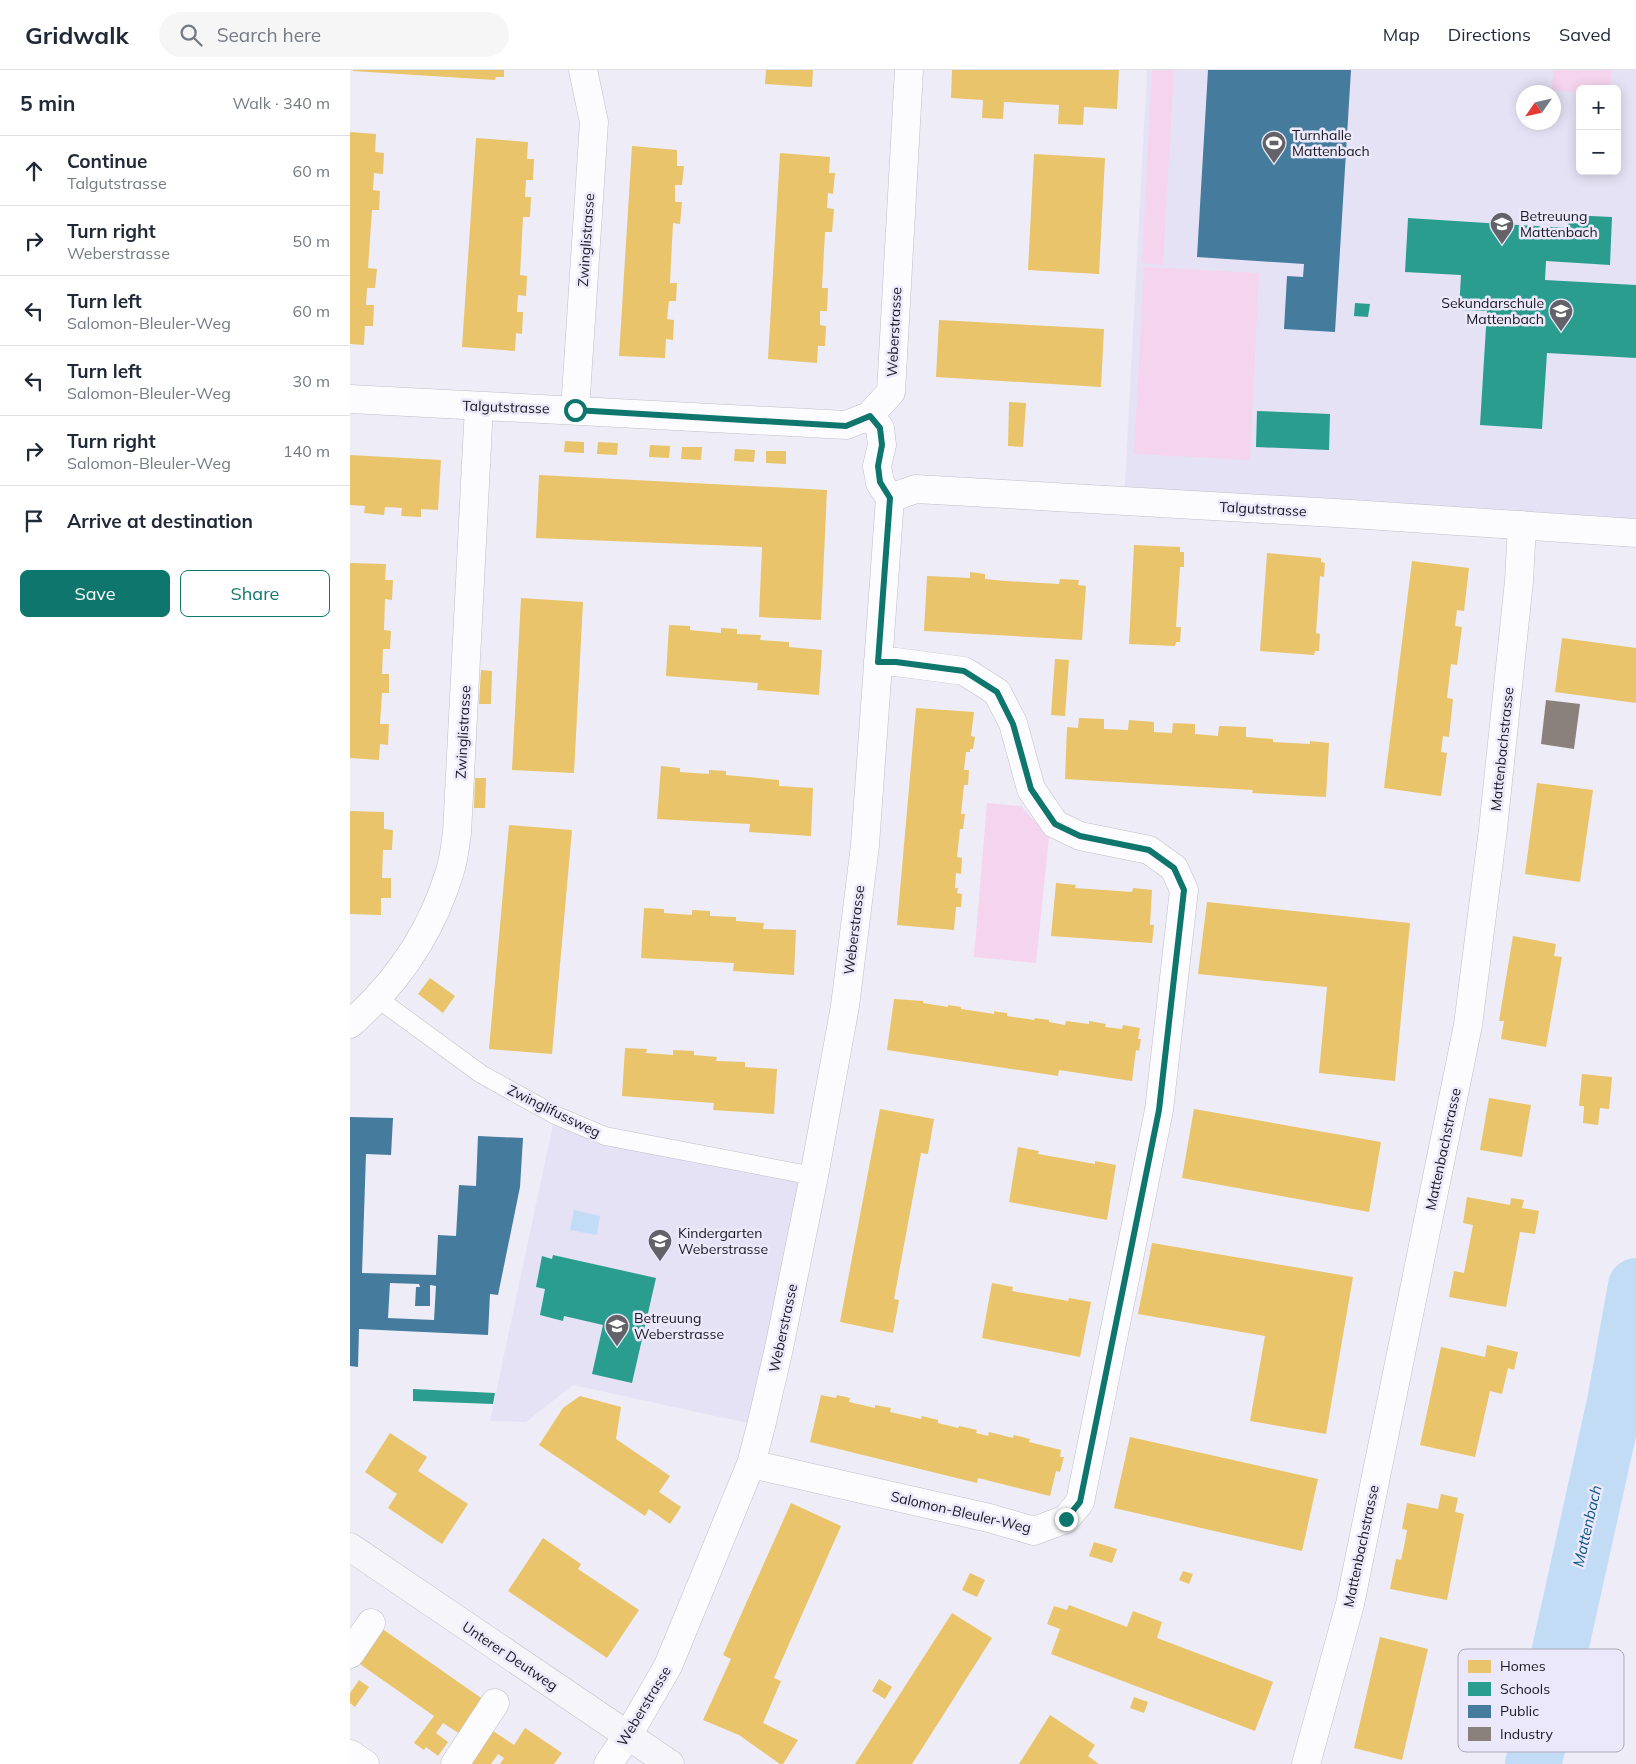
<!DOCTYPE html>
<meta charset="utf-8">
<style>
:root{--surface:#fff;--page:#f6f6f7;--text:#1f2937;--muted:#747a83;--line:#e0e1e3;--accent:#0f766e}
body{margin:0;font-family:Mulish,sans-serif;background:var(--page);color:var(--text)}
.controls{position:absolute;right:15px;top:15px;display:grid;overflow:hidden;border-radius:8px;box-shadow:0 2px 12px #0003}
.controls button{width:45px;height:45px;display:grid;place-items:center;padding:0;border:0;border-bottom:1px solid var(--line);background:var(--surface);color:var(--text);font:25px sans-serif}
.compass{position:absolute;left:1166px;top:15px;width:45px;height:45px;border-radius:50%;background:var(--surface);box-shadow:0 2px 12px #0003;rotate:236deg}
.stop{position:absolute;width:15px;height:15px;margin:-11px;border:4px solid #0f766e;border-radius:50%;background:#fff}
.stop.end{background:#0f766e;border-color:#fff;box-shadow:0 1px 5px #0008}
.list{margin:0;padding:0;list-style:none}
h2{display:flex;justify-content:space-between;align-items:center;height:65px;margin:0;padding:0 20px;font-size:21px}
h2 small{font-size:16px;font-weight:400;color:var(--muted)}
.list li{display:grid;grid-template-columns:32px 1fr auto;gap:15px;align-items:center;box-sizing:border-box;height:70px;padding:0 20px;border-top:1px solid var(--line)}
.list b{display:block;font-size:19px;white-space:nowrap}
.list p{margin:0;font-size:16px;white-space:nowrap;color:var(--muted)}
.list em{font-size:16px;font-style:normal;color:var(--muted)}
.actions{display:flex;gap:10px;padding:15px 20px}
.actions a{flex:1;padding:11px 0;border:1px solid var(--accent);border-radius:8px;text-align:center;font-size:18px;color:var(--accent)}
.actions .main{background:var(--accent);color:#fff}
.icon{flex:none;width:28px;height:28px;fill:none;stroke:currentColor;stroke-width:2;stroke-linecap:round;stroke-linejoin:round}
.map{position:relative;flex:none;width:1286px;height:1694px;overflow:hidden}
header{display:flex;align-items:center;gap:30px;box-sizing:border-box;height:70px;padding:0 25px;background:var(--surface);border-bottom:1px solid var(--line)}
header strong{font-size:24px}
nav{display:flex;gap:28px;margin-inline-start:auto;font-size:18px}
.search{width:350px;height:45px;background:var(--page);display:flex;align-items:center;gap:12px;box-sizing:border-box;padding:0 18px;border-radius:28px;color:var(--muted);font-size:19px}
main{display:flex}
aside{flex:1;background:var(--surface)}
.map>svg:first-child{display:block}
.built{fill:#e5e2f5;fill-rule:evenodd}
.green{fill:#f5d5ed}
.water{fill:#c3dcf6}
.homes{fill:#e9c46a}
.schools{fill:#2a9d8f}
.public{fill:#457b9d;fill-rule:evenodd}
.industry{fill:#8a817c}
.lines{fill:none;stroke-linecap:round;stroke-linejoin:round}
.stream{stroke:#c3dcf6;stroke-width:10}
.river{stroke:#c3dcf6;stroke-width:56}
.service-casing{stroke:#c0bec7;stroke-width:19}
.minor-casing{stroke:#c0bec7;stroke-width:29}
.secondary-casing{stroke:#c0bec7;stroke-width:29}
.service{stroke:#fcfcfe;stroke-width:18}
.minor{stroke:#fcfcfe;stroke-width:28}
.secondary{stroke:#f6f6fa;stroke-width:28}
.route{stroke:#0f766e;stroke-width:6}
.labels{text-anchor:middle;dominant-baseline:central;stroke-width:5;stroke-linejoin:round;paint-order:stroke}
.poi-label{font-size:14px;fill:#18171d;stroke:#ebe8fb;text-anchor:start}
.street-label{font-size:14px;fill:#18171d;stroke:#ebe8fb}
.water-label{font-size:15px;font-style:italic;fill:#0c5585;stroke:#ebe8fb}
.key{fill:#ebe8fb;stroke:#aca9b8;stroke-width:1}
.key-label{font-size:14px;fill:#18171d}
</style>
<header>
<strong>Gridwalk</strong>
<div class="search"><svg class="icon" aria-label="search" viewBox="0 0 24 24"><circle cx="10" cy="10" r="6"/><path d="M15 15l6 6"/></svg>Search here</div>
<nav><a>Map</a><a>Directions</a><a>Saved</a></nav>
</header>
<main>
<aside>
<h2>5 min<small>Walk · 340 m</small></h2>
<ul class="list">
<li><svg class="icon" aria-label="ahead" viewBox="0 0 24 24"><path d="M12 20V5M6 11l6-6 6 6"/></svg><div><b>Continue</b><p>Talgutstrasse</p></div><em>60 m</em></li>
<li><svg class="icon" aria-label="right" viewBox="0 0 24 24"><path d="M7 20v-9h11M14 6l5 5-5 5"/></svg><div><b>Turn right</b><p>Weberstrasse</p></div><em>50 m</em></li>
<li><svg class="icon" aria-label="left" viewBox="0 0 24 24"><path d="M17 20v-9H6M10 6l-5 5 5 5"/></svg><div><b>Turn left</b><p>Salomon-Bleuler-Weg</p></div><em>60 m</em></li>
<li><svg class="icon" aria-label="left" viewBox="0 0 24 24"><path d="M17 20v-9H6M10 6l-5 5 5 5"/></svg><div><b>Turn left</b><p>Salomon-Bleuler-Weg</p></div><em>30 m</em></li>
<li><svg class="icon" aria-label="right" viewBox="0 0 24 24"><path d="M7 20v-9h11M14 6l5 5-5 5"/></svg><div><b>Turn right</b><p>Salomon-Bleuler-Weg</p></div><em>140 m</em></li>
<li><svg class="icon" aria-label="arrive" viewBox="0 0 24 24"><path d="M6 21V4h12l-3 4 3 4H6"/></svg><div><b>Arrive at destination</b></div></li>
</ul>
<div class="actions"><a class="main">Save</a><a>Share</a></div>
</aside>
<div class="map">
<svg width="1286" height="1694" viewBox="0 0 1286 1694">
<rect width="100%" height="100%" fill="#eeecf7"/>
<!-- built -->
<path class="built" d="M797,0H1286V463L774,431ZM1230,19H1267V101H1230ZM1174,22H1204V52H1174Z
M205,1045L255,1066L464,1106L411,1356L223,1315L176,1352L140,1351Z"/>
<!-- green -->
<path class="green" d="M802,0H824L813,195L792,193Z
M1203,0H1262L1260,19H1230V23L1202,20Z
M794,197L909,203L900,390L784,384Z
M637,733L671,736L699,767L686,893L624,887Z"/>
<!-- water -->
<path class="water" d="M224,1140L250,1146L247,1165L220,1160Z"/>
<!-- homes -->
<path class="homes" d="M3,0H154V7H146L145,10L3,1Z
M416,0H463L462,17L415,14Z
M602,0H769L767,39L734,37L733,55L708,54L709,35L654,32L653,49L632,48L633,30L601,28Z
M0,62L26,64L25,82L34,83L33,104L24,103L23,120L30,121L29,140H22L18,198L27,199L25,218H17L16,235H24L23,256H15L14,275L0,274Z
M126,68L178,72L177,89H184L183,110H176L175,127H181L180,147H173L170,205L177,206L176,226L168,225L167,242H173L172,264L166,263L165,281L112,277Z
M282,76L327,80V96H334L332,115H325V132H332L330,154L323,153L320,213H327L326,231H319L317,249L324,250L323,270L316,269L315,288L269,286Z
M430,83L480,87L479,103H485L483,124L478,123L477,138L484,139L482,162H475L472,218H478L477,241H470V255L476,256L475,276H468L467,293L418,289Z
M684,84L755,88L749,204L678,200Z
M589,250L754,259L751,317L586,307Z
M659,332L676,333L673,377L658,376Z
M215,371L234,372V383L214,382Z
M248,372L268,373L267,385L247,384Z
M300,375L320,376L319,388L299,387Z
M332,377H352L351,390L331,389Z
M385,379L405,380L404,392L384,391Z
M416,381H436V394L416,393Z
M0,385L91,390L88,440L71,439V447L51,446L52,438L35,437L34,445L14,443L15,436L0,435Z
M189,405L477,420L471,550L409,547L412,477L186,468Z
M784,475L830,477V482H834V497H830L826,557H831L830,572H826L825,576L779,574Z
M917,483L971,488V492L975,493L974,507L970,506L966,563L970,564L969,581H965L964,585L910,581Z
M1062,491L1119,498L1114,541L1107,540L1105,556L1112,557L1107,595L1101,594L1097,628L1103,629L1099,667L1093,666L1091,682L1097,683L1091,726L1034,718Z
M0,493L36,494L35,510H43L42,530L35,529L34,560L41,561L40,579H33L32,604H39V623H32L30,654H39L38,675L30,674L29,690L0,688Z
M620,502L635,504V509L656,511L709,514L710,509L729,510L728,515L736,516L732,570L574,561L577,506L620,508Z
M171,528L233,532L224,703L162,700Z
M319,555L340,556V560L371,563V558L387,559V564L411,565L410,570L439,572V577L472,580L469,625L407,620L408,613L316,606Z
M1212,568L1286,578V633L1205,622Z
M705,589L719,590L715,646L701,645Z
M131,600L142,601L141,634H129Z
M566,638L624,642L621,666L625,667L623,679H620V682H616L614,700H619L618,715H614L611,744H615L613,759H610L607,787L612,788L611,804L606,803L605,818H608L607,823L612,824L611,837H606L604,860L547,855Z
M729,648L754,649V659L778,660L779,650L804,652V662L822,663L823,653L845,654V664L868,666L869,656L896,657V667L923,669V672L960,674V671L979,673L976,727L902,723L903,720L715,709L717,657L728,658Z
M311,696L330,698V702L359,704V700L376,701V705L429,710V716L463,718L461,766L399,762L400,754L307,749Z
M125,708H136L135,738H124Z
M1187,713L1243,720L1230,812L1175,804Z
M0,741L34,742V759L43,760L42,780H33L32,808H41V828H31V845L0,844Z
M159,755L222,760L202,984L139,979Z
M706,813L726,815L725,818L782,822L783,818L802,820L800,855H804L802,873L701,866Z
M857,832L1060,853L1045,1011L969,1003L977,917L848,904Z
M294,838L314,839V843L342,845V840L360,841V846L386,847V851L414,853L413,859L446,860L444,905L383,901L384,893L291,888Z
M1163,866L1206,874L1204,886L1212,887L1196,977L1151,969L1154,951H1149Z
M80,908L105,926L93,943L68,924Z
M544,929L573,931V933L598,937V935L611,937V939L644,944V941L648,942L657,943V946L684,950L685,948L699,950V952L715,955L716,951L739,954V951L756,954L755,957L772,959L773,955L790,958L788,969H791L789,981L786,980L782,1011L709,1000L708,1006L537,980Z
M275,978L297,979L296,983L323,985V980L344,981V985L367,987L366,991L395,992V997L427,999L424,1044L363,1040L364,1033L272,1026Z
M1232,1004L1262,1007L1259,1039L1250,1038L1248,1055L1233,1053L1234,1036H1229Z
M1139,1028L1181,1035L1172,1087L1130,1080Z
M530,1039L584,1049L578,1084L571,1083L564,1121L544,1229L549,1230L543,1263L490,1252Z
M844,1039L1031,1072L1019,1142L832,1108Z
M668,1077L689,1081L688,1084L745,1094V1091L766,1095L757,1150L659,1132Z
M1117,1127L1160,1135L1161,1128L1174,1130L1172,1138L1189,1141L1185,1164L1170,1162L1156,1237L1099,1227L1104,1201L1114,1203L1123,1155L1113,1153Z
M802,1173L1003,1207L976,1364L900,1351L915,1266L788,1244Z
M642,1213L663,1217L662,1221L718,1231L719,1228L741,1232L730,1287L632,1268Z
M1137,1275L1168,1282L1164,1300L1158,1298L1152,1324L1140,1321L1125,1387L1070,1375L1091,1277L1135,1287Z
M471,1325L486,1328L487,1325L500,1328L499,1332L525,1338V1335L541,1338L540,1342L571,1349L572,1346L588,1350V1353L608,1358L609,1356L627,1360L626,1363L638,1366L639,1362L663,1368L664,1365L680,1369L679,1372L711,1380L710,1387H714L710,1402L706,1401L700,1426L628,1408L627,1413L460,1372Z
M230,1326L271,1337L266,1369L320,1406L309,1422L331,1437L320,1454L299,1439L295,1446L189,1375L213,1338Z
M40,1363L77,1387L68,1401L118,1434L92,1474L38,1438L47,1424L15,1402Z
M780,1367L968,1409L952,1481L764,1438Z
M1091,1424L1108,1428L1105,1442L1114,1444L1097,1530L1040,1519L1046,1489L1051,1490L1054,1477L1057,1460L1052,1459L1057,1433L1088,1439Z
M441,1433L491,1456L424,1608L431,1611L413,1653L448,1670L433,1694H430L389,1665L353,1650L381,1589L373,1585Z
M193,1468L231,1494L228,1499L289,1540L257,1588L158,1521Z
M744,1472L767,1479L762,1493L739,1486Z
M833,1501L843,1504L839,1514L829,1510Z
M620,1503L635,1510L627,1527L612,1520Z
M719,1535L777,1557L783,1541L812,1552L807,1568L923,1612L905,1661L701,1584L710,1559L697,1554L704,1536L717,1540Z
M602,1543L642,1568L573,1677L562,1694H505Z
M31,1558L134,1630L110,1664L93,1653L86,1663L98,1672L88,1686L76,1677L74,1680L64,1673L84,1646L7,1592Z
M1030,1567L1078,1579L1052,1690L1004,1678Z
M529,1609L542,1617L535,1629L522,1621Z
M9,1610L19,1617L5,1637L0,1633V1623Z
M784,1627L798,1632L794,1643L780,1638Z
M700,1645L745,1675L738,1686L749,1694H669Z
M175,1658L212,1683L204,1694H150L154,1688L148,1684L141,1694H121L143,1661L164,1675Z"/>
<!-- schools -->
<path class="schools" d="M1219,145L1262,147L1260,195L1196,191L1195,210L1286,215V288L1197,283L1192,359L1130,355L1137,241L1109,240L1111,205L1055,202L1058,148L1218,158Z
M1005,233L1020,234L1018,247L1004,246Z
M907,341L980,344L979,380L906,377Z
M203,1185L306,1208L282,1313L242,1304L253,1255L214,1246L213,1251L190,1245L195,1219L186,1217L192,1186L202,1189Z
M63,1319L145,1323L143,1334L63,1331Z"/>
<!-- public -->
<path class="public" d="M858,0H1001L985,262L934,259L937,206L953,207L954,194L847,187Z
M0,1047L43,1048L41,1085L16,1084L12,1203L86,1205L88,1165L106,1166L109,1115L126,1116L128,1066L173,1068L170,1117L148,1225L140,1224L138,1265L9,1259L8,1297L0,1296ZM40,1213L69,1214L70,1217H66L65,1236H80V1215L86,1216L84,1250L38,1248Z"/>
<!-- industry -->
<path class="industry" d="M1196,630L1230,634L1224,679L1191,674Z"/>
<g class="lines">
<!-- stream -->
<path class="stream" d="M1193,1656H1198"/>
<!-- river -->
<path class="river" d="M1183,1694L1193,1656L1265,1332L1286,1216"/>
<defs>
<path id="service" d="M27,928L131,1004L205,1045L255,1066L464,1106"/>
<path id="minor" d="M0,329L496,355L519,346L541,322L559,0
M225,340L244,52L233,0
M540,428L566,419L1002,444L1286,463
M0,954C47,913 82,861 100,801C104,789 105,775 107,763L129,336
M401,1394L639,1448L684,1461L716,1449L730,1432L809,1040L834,820L824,798L799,780L730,766L705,754L681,719L663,653L647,622L614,601L546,592L528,591
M0,1584L21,1553
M0,1684L15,1694
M105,1694L145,1633
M258,1694L278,1665L318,1596L401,1394L411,1356L429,1278L464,1106L495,936L515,775L540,428L530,413L527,396L532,375L530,358L519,346
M956,1694L1000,1534L1118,955L1143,759L1169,511L1172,455"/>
<path id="secondary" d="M0,1477L320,1694"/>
</defs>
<!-- service casing -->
<use href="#service" class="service-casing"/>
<!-- minor casing -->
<use href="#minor" class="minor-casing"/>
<!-- secondary casing -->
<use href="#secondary" class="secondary-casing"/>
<!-- service -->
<use href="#service" class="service"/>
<!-- minor -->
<use href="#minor" class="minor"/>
<!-- secondary -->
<use href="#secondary" class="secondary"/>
</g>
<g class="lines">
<!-- route -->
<path class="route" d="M225,340L496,356L520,346L530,358L532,375L528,396L530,412L540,428L528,592H546L614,601L647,622L663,654L681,719L705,754L730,766L799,780L824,798L834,820L809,1040L730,1432L716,1449"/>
</g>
<!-- icons -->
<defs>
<symbol id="stadium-pin" viewBox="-11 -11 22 30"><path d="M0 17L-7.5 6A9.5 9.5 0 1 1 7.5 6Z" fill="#636269" stroke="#ebe8fb"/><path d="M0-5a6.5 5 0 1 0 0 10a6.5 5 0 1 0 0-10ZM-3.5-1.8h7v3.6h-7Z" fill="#fff"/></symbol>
<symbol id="school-pin" viewBox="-11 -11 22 30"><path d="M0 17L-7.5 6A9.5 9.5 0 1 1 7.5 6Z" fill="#636269" stroke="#ebe8fb"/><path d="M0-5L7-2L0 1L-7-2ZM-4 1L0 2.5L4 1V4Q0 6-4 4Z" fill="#fff"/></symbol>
</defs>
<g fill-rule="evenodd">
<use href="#stadium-pin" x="910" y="59" width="28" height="38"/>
<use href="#school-pin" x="1138" y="140" width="28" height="38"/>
<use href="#school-pin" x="1197" y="227" width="28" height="38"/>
<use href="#school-pin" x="296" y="1157" width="28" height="38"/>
<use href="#school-pin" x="253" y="1242" width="28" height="38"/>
</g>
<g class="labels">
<!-- poi labels -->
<g class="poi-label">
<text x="942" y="65">Turnhalle<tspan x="942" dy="16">Mattenbach</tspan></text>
<text x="1170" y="146">Betreuung<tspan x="1170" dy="16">Mattenbach</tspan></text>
<text x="1194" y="233" text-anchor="end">Sekundarschule<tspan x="1194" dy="16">Mattenbach</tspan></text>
<text x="328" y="1163">Kindergarten<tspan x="328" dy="16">Weberstrasse</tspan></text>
<text x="284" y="1248">Betreuung<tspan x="284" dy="16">Weberstrasse</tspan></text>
</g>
<!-- street labels -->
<g class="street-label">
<text transform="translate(236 170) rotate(-86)">Zwinglistrasse</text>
<text transform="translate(544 262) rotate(-87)">Weberstrasse</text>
<text transform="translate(156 337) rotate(2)">Talgutstrasse</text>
<text transform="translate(913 439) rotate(3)">Talgutstrasse</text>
<text transform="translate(113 662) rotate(-87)">Zwinglistrasse</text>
<text transform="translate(1152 679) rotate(-84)">Mattenbachstrasse</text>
<text transform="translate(504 860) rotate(-83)">Weberstrasse</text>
<text transform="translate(204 1041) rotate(26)">Zwinglifussweg</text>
<text transform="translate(1093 1079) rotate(-78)">Mattenbachstrasse</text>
<text transform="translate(433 1258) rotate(-78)">Weberstrasse</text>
<text transform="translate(611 1442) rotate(13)">Salomon-Bleuler-Weg</text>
<text transform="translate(1011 1476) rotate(-78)">Mattenbachstrasse</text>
<text transform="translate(160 1586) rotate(34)">Unterer Deutweg</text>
<text transform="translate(294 1636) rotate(-59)">Weberstrasse</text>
</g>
<!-- water labels -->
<g class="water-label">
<text transform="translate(1237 1456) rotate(-77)">Mattenbach</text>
</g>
</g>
<!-- legend -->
<rect x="1108" y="1579" width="166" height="103" rx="8" class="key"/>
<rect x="1118" y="1590" width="23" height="13" fill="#e9c46a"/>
<rect x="1118" y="1612" width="23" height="14" fill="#2a9d8f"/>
<rect x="1118" y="1635" width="23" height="13" fill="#457b9d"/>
<rect x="1118" y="1657" width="23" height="14" fill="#8a817c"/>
<g class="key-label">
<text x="1150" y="1601">Homes</text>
<text x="1150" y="1624">Schools</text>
<text x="1150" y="1646">Public</text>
<text x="1150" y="1669">Industry</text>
</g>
</svg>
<div class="controls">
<button>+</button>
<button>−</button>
</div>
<svg class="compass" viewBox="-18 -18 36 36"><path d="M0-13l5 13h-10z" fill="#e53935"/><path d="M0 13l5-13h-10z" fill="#747a83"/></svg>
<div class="stop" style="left:225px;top:340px"></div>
<div class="stop end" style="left:716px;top:1449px"></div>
</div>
</main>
